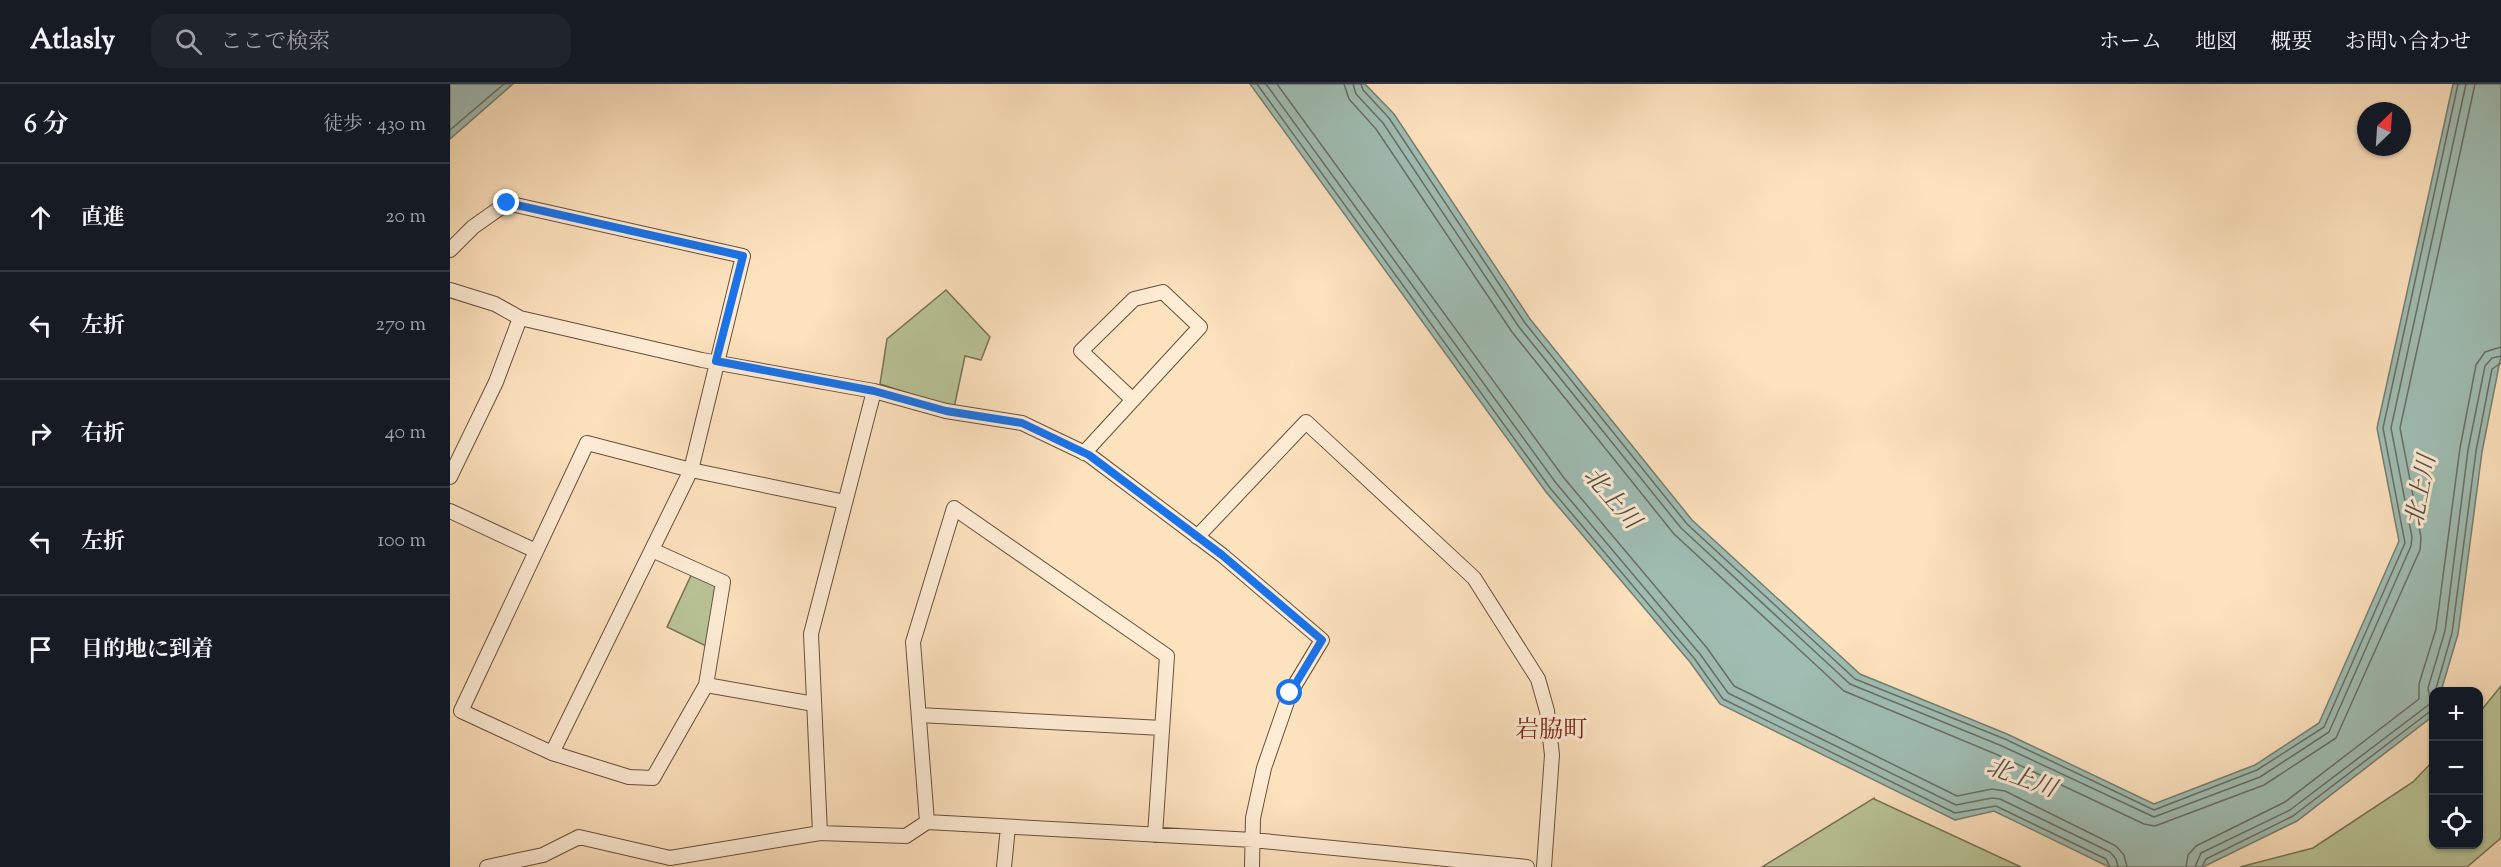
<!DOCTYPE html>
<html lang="ja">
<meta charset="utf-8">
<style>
:root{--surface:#171b24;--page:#20242c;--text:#f1f3f6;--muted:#9ea1a6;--line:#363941}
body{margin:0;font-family:"Sorts Mill Goudy","Noto Serif JP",serif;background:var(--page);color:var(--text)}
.controls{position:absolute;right:18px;bottom:18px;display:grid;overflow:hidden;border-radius:12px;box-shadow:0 2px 4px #0004}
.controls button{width:54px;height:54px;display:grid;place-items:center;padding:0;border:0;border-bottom:2px solid var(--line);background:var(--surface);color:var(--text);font:30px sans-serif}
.compass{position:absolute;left:1907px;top:18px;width:54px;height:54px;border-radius:50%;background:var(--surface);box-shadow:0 2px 4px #0004;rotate:25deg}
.stop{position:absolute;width:18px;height:18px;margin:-14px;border:4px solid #1a73e8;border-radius:50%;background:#fff}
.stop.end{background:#1a73e8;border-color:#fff;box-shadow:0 2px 6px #0008}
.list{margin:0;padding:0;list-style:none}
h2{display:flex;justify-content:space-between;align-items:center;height:78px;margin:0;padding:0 24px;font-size:26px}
h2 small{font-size:20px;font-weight:400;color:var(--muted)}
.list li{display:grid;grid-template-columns:39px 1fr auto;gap:18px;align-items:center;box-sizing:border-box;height:108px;padding:0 24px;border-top:2px solid var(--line)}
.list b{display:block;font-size:22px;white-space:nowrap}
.list em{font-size:20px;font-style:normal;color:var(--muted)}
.icon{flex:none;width:33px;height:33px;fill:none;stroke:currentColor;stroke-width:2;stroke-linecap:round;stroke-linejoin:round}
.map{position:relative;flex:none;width:2051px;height:783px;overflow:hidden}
header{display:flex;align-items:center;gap:36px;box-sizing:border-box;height:84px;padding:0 30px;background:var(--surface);border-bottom:2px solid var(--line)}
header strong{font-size:28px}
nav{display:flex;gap:33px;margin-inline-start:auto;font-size:21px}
.search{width:420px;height:54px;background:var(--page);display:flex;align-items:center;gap:15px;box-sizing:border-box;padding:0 21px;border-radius:18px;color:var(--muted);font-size:22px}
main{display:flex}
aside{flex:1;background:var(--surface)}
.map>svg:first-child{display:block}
.green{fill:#b9c497;stroke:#787256;stroke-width:1.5}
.water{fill:#9fbdb3;stroke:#757e73;stroke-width:1.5}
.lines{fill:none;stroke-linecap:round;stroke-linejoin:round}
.shore{stroke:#6a6e64;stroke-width:1.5}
.minor-casing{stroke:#68503e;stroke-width:16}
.minor{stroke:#feecd5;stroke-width:14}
.route{stroke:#1a73e8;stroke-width:8}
.labels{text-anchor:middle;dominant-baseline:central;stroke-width:6;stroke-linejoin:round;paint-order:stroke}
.water-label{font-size:24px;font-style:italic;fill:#564e44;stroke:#feecd5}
.neighbourhood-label{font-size:24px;fill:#7a1f14;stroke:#feecd5}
</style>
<header>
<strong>Atlasly</strong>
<div class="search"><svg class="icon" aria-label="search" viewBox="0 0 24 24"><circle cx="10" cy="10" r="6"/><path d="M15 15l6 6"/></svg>ここで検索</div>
<nav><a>ホーム</a><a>地図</a><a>概要</a><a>お問い合わせ</a></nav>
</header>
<main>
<aside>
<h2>6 分<small>徒歩 · 430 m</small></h2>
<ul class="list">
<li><svg class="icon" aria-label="ahead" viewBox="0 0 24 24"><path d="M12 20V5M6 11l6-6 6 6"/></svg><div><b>直進</b></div><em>20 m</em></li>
<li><svg class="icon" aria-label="left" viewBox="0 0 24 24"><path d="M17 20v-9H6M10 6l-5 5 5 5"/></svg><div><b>左折</b></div><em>270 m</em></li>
<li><svg class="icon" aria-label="right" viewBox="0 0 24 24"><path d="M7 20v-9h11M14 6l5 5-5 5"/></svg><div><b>右折</b></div><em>40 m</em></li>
<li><svg class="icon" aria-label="left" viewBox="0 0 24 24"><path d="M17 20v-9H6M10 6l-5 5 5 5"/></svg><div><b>左折</b></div><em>100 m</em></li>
<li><svg class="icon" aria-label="arrive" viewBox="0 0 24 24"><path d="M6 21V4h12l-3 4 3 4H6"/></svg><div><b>目的地に到着</b></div></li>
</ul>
</aside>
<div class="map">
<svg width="2051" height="783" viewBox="0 0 2051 783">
<rect width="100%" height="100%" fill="#fde2be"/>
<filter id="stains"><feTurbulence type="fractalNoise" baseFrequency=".00333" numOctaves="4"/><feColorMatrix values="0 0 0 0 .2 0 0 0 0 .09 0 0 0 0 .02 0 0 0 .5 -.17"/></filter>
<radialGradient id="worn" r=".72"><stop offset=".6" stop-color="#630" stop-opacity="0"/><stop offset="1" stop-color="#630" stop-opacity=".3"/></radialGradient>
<!-- green -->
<path class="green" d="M496,206L540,253L531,276L515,272L504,324L430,300L437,255Z
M244,485L273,498L262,565L217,543Z
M2051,602V754L2017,783H1790L1863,764L1963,698L1983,677L1984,760H2028L2029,629Z
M1424,714V715L1571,783H1312Z"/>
<!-- water -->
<path class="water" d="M0,0H63L0,55Z
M800,0H915L944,30L1080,235L1242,436L1410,590L1557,650L1704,720L1805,681L1869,639L1949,457L1927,344L2003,0H2051V272L2032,368L2008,550L1991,607L1984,608L1983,632L1847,737L1753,783H1659L1544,727L1505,736L1270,620L1240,578L1096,408Z"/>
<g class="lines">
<!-- shore -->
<path class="shore" d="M807,0L1100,404L1244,574L1273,615L1505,729L1546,722L1656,775L1660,783
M816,0L1106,399L1250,570L1278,609L1506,721L1542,714L1550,715L1660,768L1666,775L1668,783
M827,0L1114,394L1257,564L1284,602L1507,712L1542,705L1555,707L1666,762L1674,771L1677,783
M894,0L899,15L926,45L1062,248L1224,450L1394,607L1548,671L1694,740L1705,742L1814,701L1886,654L1970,466L1971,453L1950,344L2025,0
M903,0L906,10L933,39L1069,243L1231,444L1400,600L1552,662L1704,733L1810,693L1879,648L1961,462L1962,453L1941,344L2016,0
M911,0L913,6L939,34L1075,239L1237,440L1405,595L1555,655L1704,726L1807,686L1874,643L1955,459L1933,344L2008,0
M0,46L54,0
M1985,608L2002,549L2026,367L2042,285L2051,279
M1736,783L1738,771L1746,762L1835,718L1969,615V600L1986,545L2010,364L2026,281L2035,268L2051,263
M1745,783L1751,769L1840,726L1981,619L1978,604L1995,547L2018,366L2035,282L2042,274L2051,272
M1752,783L1756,775L1843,732L1978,629L1984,628"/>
<defs>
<path id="minor" d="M0,166L23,143L57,119L293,172L241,386L102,669L179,693L203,694L256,601L273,498L202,466
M0,206L45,220L70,234L252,276L424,307L496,327L572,339L639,371L772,471L872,556L840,609L814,684L803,734L802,783
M634,369L750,243L713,208L684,215L631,267L683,316
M0,393L46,298L70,234
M0,427L86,467
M747,453L856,338L1024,494L1088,595L1097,627L1102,671L1094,783
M256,601L364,620
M469,631L712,644
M102,669L11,627L137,359L241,386L395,418
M477,738L463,558L504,424L717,572L705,751
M370,749L361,550L424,307
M37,783L93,771L129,753L220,774L370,749L456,752L477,738L803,756L1077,783
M554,783L558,743"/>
</defs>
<!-- minor casing -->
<use href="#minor" class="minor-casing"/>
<!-- minor -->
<use href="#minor" class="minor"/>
</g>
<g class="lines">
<!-- route -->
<path class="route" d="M57,119L293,172L266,277L424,307L496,327L572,339L639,371L772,471L872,556L840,609"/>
</g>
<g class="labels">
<!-- water labels -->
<g class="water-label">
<text transform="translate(1972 407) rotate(-79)">北上川</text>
<text transform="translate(1161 415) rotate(49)">北上川</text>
<text transform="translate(1571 695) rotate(20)">北上川</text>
</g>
<!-- neighbourhood labels -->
<g class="neighbourhood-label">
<text x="1101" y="647">岩脇町</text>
</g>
</g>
<rect width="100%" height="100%" filter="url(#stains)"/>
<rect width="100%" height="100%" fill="url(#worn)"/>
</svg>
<div class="controls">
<button>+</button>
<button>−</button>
<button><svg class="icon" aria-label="locate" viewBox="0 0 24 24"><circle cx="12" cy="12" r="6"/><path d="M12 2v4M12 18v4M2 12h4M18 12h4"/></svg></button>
</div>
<svg class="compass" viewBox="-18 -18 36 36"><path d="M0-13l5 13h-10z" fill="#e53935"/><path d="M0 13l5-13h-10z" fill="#9ea1a6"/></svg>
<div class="stop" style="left:840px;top:609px"></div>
<div class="stop end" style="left:57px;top:119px"></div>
</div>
</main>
